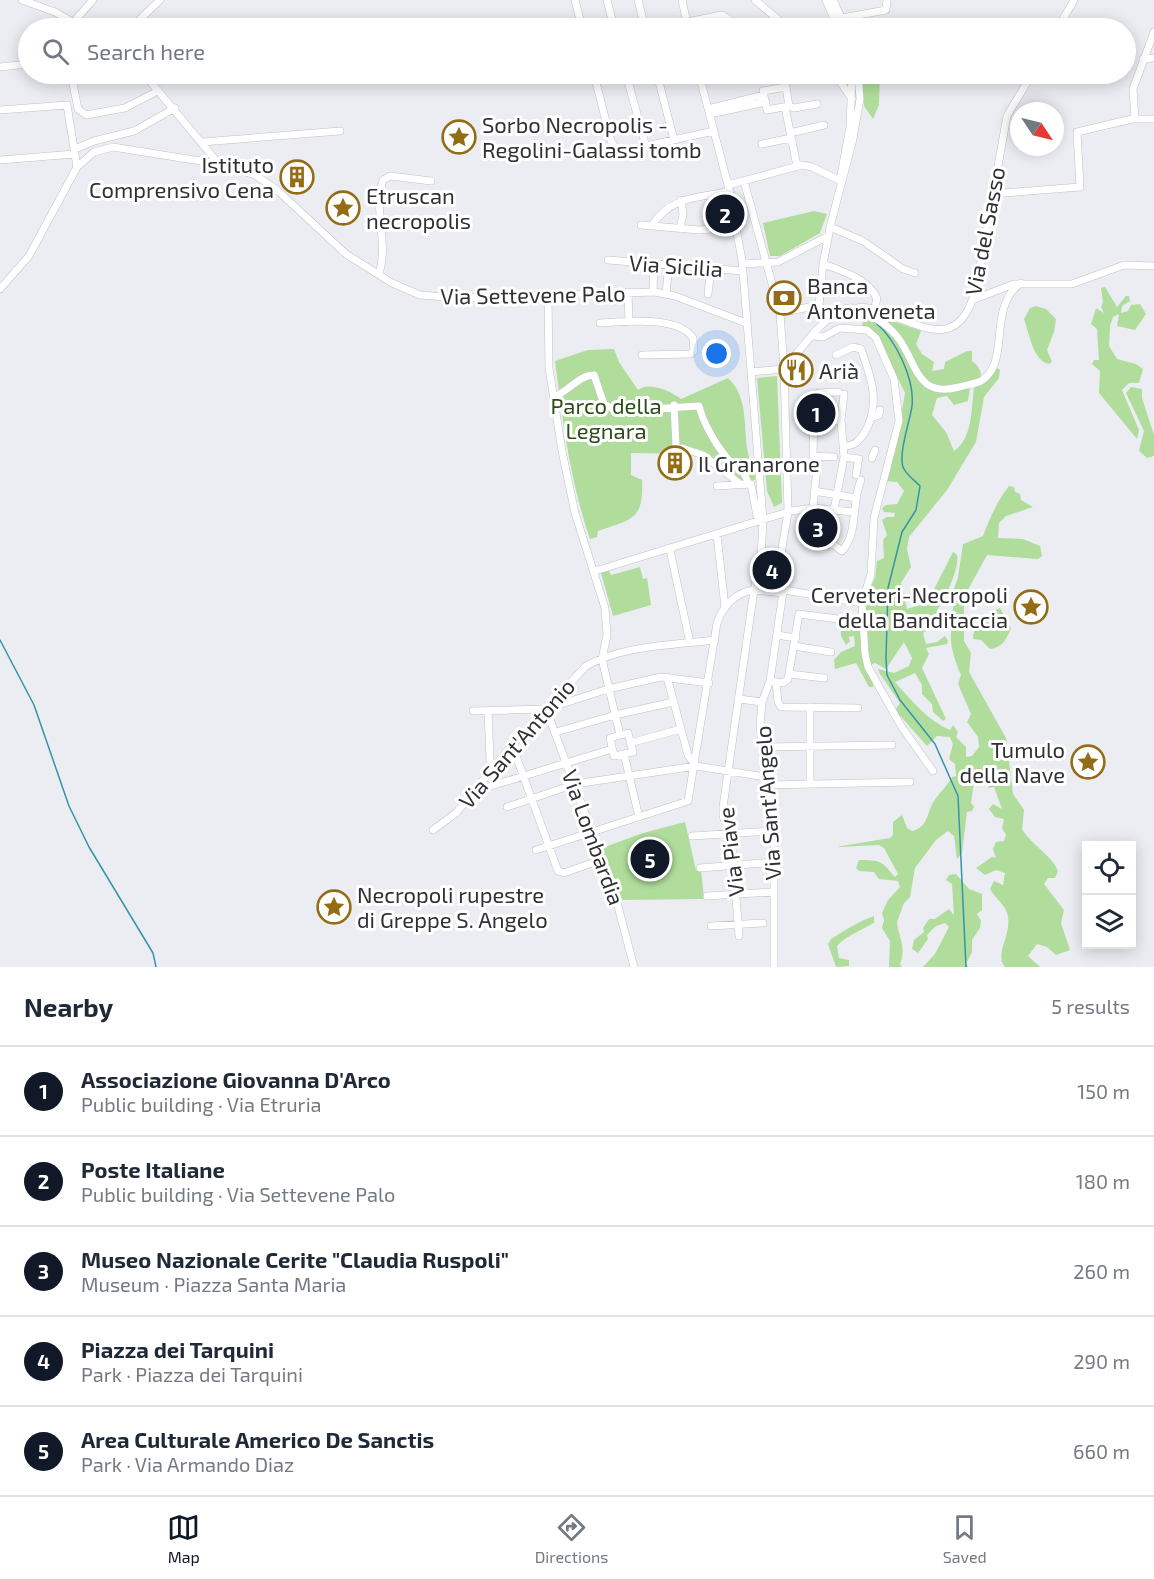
<!DOCTYPE html>
<meta charset="utf-8">
<style>
:root{--surface:#fff;--page:#f2f2f3;--text:#1f2937;--muted:#747a83;--line:#e0e1e3;--accent:#111827}
body{margin:0;font-family:"Exo 2",sans-serif;background:var(--page);color:var(--text)}
.controls{position:absolute;right:18px;bottom:18px;display:grid;overflow:hidden;border-radius:0px;box-shadow:0 3px 15px #0003}
.controls button{width:54px;height:54px;display:grid;place-items:center;padding:0;border:0;border-bottom:2px solid var(--line);background:var(--surface);color:var(--text);font:30px sans-serif}
.compass{position:absolute;left:1010px;top:102px;width:54px;height:54px;border-radius:50%;background:var(--surface);box-shadow:0 3px 15px #0003;rotate:125deg}
.you{position:absolute;left:717px;top:354px;width:21px;height:21px;margin:-15px;border:4px solid #fff;border-radius:50%;background:#1a73e8;box-shadow:0 0 0 9px #1a73e833}
.badge{display:grid;place-items:center;width:39px;height:39px;border-radius:50%;background:var(--accent);color:#fff;font-size:20px;font-weight:700}
.pin{position:absolute;translate:-50% -50%;border:3px solid #fff;box-shadow:0 2px 6px #0006}
.list{margin:0;padding:0;list-style:none}
h2{display:flex;justify-content:space-between;align-items:center;height:78px;margin:0;padding:0 24px;font-size:26px}
h2 small{font-size:20px;font-weight:400;color:var(--muted)}
.list li{display:grid;grid-template-columns:39px 1fr auto;gap:18px;align-items:center;box-sizing:border-box;height:90px;padding:0 24px;border-top:2px solid var(--line)}
.list b{display:block;font-size:22px;white-space:nowrap}
.list p{margin:0;font-size:20px;white-space:nowrap;color:var(--muted)}
.list em{font-size:20px;font-style:normal;color:var(--muted)}
.icon{flex:none;width:33px;height:33px;fill:none;stroke:currentColor;stroke-width:2;stroke-linecap:round;stroke-linejoin:round}
.map{position:relative;flex:none;width:1154px;height:967px;overflow:hidden}
.search{position:absolute;background:var(--surface);box-shadow:0 3px 15px #0003;left:18px;right:18px;top:18px;height:66px;display:flex;align-items:center;gap:15px;box-sizing:border-box;padding:0 21px;border-radius:33px;color:var(--muted);font-size:22px}
.sheet{height:528px;background:var(--surface)}
nav{display:flex;justify-content:space-around;align-items:center;box-sizing:border-box;height:84px;border-top:2px solid var(--line);background:var(--surface);font-size:16px;color:var(--muted)}
nav a{display:grid;justify-items:center;gap:3px}
nav .on{color:var(--accent)}
.map>svg:first-child{display:block}
.green{fill:#b0dd9b}
.lines{fill:none;stroke-linecap:round;stroke-linejoin:round}
.stream{stroke:#3595a7;stroke-width:1.5}
.minor-casing{stroke:#bfc1c7;stroke-width:8}
.minor{stroke:#fff;stroke-width:7}
.labels{text-anchor:middle;dominant-baseline:central;stroke-width:6;stroke-linejoin:round;paint-order:stroke}
.poi-label{font-size:22px;fill:#303133;stroke:#fff;text-anchor:start}
.street-label{font-size:22px;fill:#303133;stroke:#fff}
.park-label{font-size:22px;fill:#2c4d19;stroke:#fff}
</style>
<div class="map">
<svg width="1154" height="967" viewBox="0 0 1154 967">
<rect width="100%" height="100%" fill="#ebedf3"/>
<!-- green -->
<path class="green" d="M862,74H880L879,105L873,119L864,106Z
M814,211L827,214L820,233L780,256H770L763,223Z
M1105,287L1117,307L1126,296H1129L1130,301L1122,306L1121,313L1128,311L1131,305L1140,304L1146,314L1135,330L1117,326L1119,314L1113,317L1110,326L1109,346L1117,359L1136,364L1143,369L1139,383H1129L1122,390L1139,430L1137,439L1099,393L1100,371L1092,364L1094,360H1099L1097,329L1091,324L1096,308L1104,313L1101,307L1103,302L1101,288Z
M1036,306L1046,309L1056,319L1054,332L1047,350L1052,362L1049,364C1033,361 1029,333 1024,319L1030,308Z
M864,311L921,331L916,344L922,354L934,362L932,371L944,369L945,362L967,351H972V361C978,365 981,370 981,377L971,381L968,401L954,405L947,396L937,398L932,415L946,432L954,451C973,438 971,409 974,388L991,376L997,368L1000,370L999,378L984,397L976,442L947,490L909,537L907,549L911,567L901,583L907,609L927,603L953,552L957,555C960,567 945,599 937,610L939,621L923,633L926,644L937,642L945,636L948,641L947,644L926,648L929,654L922,668L946,719L943,721L933,712L932,704L922,694V685L915,673L895,682C913,702 927,720 950,730L953,725L958,732L956,737L966,747V757L972,756L979,747L978,737L967,722L971,714L958,684L961,675C955,662 948,641 952,627L946,623V618L952,614L954,603L951,597L958,577L963,544L983,536C990,518 997,501 1009,486L1014,487L1015,492L1020,494L1021,500L1033,507L1006,516L999,523L998,538L1023,539L1040,546L1042,556L1038,559L987,555L964,597V641L971,653L969,672L1006,738L1013,794L1024,810L1022,829C1031,845 1052,855 1058,871L1055,878H1048L1044,884L1064,910L1061,923L1070,950L1056,955L1047,947L1037,944L1028,956L1040,967H1005C994,955 1011,936 1008,917C1007,906 995,898 990,889L994,881L1003,885L1005,873L996,870L985,875L976,868L992,857L996,858L993,849L996,842L1004,841L1006,835L1002,828L1004,819L995,817L989,809L993,804L1002,809L994,787L989,788L986,780L974,782L971,803L974,807L972,811L967,812L962,853L957,859L954,836L948,831L936,840L915,868L910,897L904,903L897,922C898,936 907,948 900,964L902,967H889L890,941L882,928L884,920L882,913L888,900L900,887L898,881L879,879L874,872L859,871L856,868L859,860C882,860 881,861 895,877L898,874L884,848L879,845L835,847L890,838L893,835V822L902,815L907,828L912,831C929,827 926,813 934,801C939,793 947,786 952,777L956,776L955,764L949,759L953,744L950,737L937,736L927,746L895,710L900,703L880,674L878,669L894,673L909,666L912,658L904,642L886,669L875,663L865,667L873,678V687H869L856,663L835,669L834,660L841,652L855,646L854,636L849,637L850,641L846,645L841,636V627H853L875,578L877,561L884,558L883,540L887,535L882,520L887,517H894L895,513L884,512L882,508L886,505L897,504L904,491L897,482L884,481L898,434L905,393L880,342L861,330L863,321L857,312Z
M614,349L619,362L638,390C650,381 670,391 681,399L728,378C749,397 743,428 748,453C750,464 757,469 755,480C725,484 724,463 704,451C697,448 687,447 680,445L697,454L631,453V475L642,480C644,520 632,519 598,531L597,537L590,539C570,481 563,422 555,361L588,350Z
M777,376L782,503L774,507L767,491L757,378Z
M1131,387L1142,389V398L1154,435V456L1147,458L1139,451L1144,431L1126,393Z
M640,567L643,579L647,578L651,605L613,616L601,573L609,571L611,575Z
M1000,608L1011,628C1007,639 1002,648 990,649L981,640L973,639C973,623 988,613 1000,608Z
M685,822L696,870H701L704,899L622,900L602,848L643,833Z
M956,874L969,889L982,894V910L977,914L981,921L980,928L972,940V952L966,964L969,967H923L935,954L949,927L945,923L936,926L927,935L928,939L918,953L912,949L914,940L924,932L923,928L929,919H935L949,909L954,915L952,884L946,880L949,875Z
M874,916V923C864,928 842,939 837,946L839,958L849,960V966L836,967L828,944L831,939C845,930 858,922 874,916Z"/>
<g class="lines">
<!-- stream -->
<path class="stream" d="M877,324C896,340 915,380 912,406C910,421 897,457 904,469C907,475 915,481 920,486L916,510L902,532L888,588L886,658L887,675L900,700L935,744L958,796L966,967
M0,640L34,705L69,806L89,847L153,953L156,967"/>
<defs>
<path id="minor" d="M22,0L55,12L83,28
M575,0L582,28
M607,0L614,28
M638,0L645,28
M682,0L688,28
M755,0L788,28
M826,0L838,28
M833,0L846,28
M77,18L93,0
M842,18L886,10L887,0
M687,22L722,15L736,24
M131,28L160,0
M722,28H725
M1058,28L1074,0
M1143,59L1154,58
M0,67L28,64
M71,74L78,109L86,115L125,108L154,93
M144,74L219,164
M594,74L611,141L619,152L714,131
M626,74L646,147
M657,74L674,140
M835,74L852,99
M786,87L789,106L767,110L763,91Z
M789,106L794,108L817,104
M785,107L797,166
M708,109L764,95
M0,110L67,105L77,167
M710,114L766,102
M1135,119L1133,89L1154,32
M790,133L824,125
M202,142L340,131
M762,144L791,138
M75,149L94,141L134,131L175,108
M0,160L75,154
M841,175L850,127L852,74
M744,181L780,313L784,369L788,512L780,560L784,585L770,681L762,702L760,726L774,846V967
M728,185L802,165L812,167L841,181
M991,194L1080,187L1077,132L1132,119H1154
M641,225L699,230L737,227
M652,225C673,195 696,199 730,191
M830,227L863,241L903,269L915,273
M680,229L683,214L681,200
M608,260L743,271
M743,264L778,262L828,236
M823,264C841,270 870,280 877,299L874,310
M379,274C389,243 373,211 383,180L390,176L431,181
M0,289L29,256L77,167L94,152L113,147L219,164L255,175L277,190L346,254L392,283L420,295L458,298L655,292L675,296L746,323
M628,292L629,322
M653,292L654,262
M666,294L669,263
M708,294L711,267
M548,295L549,368L562,451L575,513L605,608L607,635L602,659L620,735
M972,300L1014,284H1072L1124,265L1154,266
M860,307C903,309 957,368 976,287L1007,116L1032,74
M780,313L819,305
M828,320L819,305L823,264L831,223L853,139L860,99L858,74
M600,323C625,322 677,315 693,338L694,351L690,354L642,355
M814,336L823,337L840,328L867,330L876,338L894,379L899,421L874,518L871,574L862,603L865,654L868,667L901,726L933,771
M836,355L853,347L861,349C871,377 881,403 865,432C858,442 855,446 843,446
M784,369C799,352 822,318 842,310C851,305 859,309 868,314C880,320 891,328 899,339C918,366 917,398 959,387C966,385 975,384 981,381C1012,362 986,308 1021,283
M751,372L784,369
M554,397C568,392 579,375 594,375L604,404L617,411L699,406C703,422 715,444 727,458C736,468 744,468 748,483
M674,405L676,446
M871,418L879,415L880,410
M814,424L841,420
M682,448L703,455L739,483
M834,457L813,456L814,411L818,393L838,392
M844,457L859,459
M872,458L875,450
M856,475L858,463
M717,486L751,484L757,516L763,520
M814,491L856,498
M813,508L818,457
M834,510L844,457L841,420L844,394
M717,535L725,607
M806,542L834,545L842,551C859,532 851,502 861,480
M670,550L690,643
M761,558L771,562L780,560
M595,571L791,511L813,508L854,512
M758,575L785,578
M784,590L862,603
M777,635L796,638
M794,646L831,652
M789,674L824,678
M667,677L688,755L696,766
M770,681L783,683L788,679L799,614L838,619
M776,682L778,702L781,707L858,708
M739,699L762,702
M810,707V784
M546,709L614,891L634,967
M473,711L546,709L608,689L661,677L709,683
M488,711L490,760L494,767
M556,732L615,715L673,702
M628,733L633,752L614,756L610,738Z
M630,743L681,729
M512,745L558,871L564,873L603,859
M762,747L892,745
M624,754L639,817
M768,785L910,782
M491,786L612,749
M507,807L575,784L696,766L766,777
M433,830L456,813L512,745L586,666C623,645 674,645 715,640
M692,836L773,831
M536,850L688,801L717,623C723,606 736,592 754,590L761,558L763,520L742,260L728,185L699,74
M700,868L775,862
M707,896L774,892
M711,926L763,923
M739,936L731,834L723,816V807L754,590L783,593"/>
</defs>
<!-- minor casing -->
<use href="#minor" class="minor-casing"/>
<!-- minor -->
<use href="#minor" class="minor"/>
</g>
<!-- icons -->
<defs>
<symbol id="sight-ring" viewBox="-11 -11 22 22"><circle r="9.5" fill="#fff" stroke="#936d15" stroke-width="1.5"/><path d="M0-6L1.8-2.2L6-1.7L2.9 1.2L3.7 5.4L0 3.3L-3.7 5.4L-2.9 1.2L-6-1.7L-1.8-2.2Z" fill="#936d15"/></symbol>
<symbol id="building-ring" viewBox="-11 -11 22 22"><circle r="9.5" fill="#fff" stroke="#936d15" stroke-width="1.5"/><path d="M-4-6H4V6H1V3H-1V6H-4ZM-2.5-4.3h1.7v1.8h-1.7ZM.8-4.3h1.7v1.8H.8ZM-2.5-1h1.7V.8h-1.7ZM.8-1h1.7V.8H.8Z" fill="#936d15"/></symbol>
<symbol id="bank-ring" viewBox="-11 -11 22 22"><circle r="9.5" fill="#fff" stroke="#936d15" stroke-width="1.5"/><path d="M-6-4H6V4H-6ZM0-2.3a2.3 2.3 0 1 0 0 4.6a2.3 2.3 0 1 0 0-4.6Z" fill="#936d15"/></symbol>
<symbol id="restaurant-ring" viewBox="-11 -11 22 22"><circle r="9.5" fill="#fff" stroke="#936d15" stroke-width="1.5"/><path d="M-5-6h1v4h1v-4h1v4h1v-4h1v5L-1.5 .5V6h-2V.5L-5-1ZM5-6V6H3V1.5H1.5Q1.5-4 5-6Z" fill="#936d15"/></symbol>
</defs>
<g fill-rule="evenodd">
<use href="#sight-ring" x="440" y="118" width="38" height="38"/>
<use href="#building-ring" x="278" y="158" width="38" height="38"/>
<use href="#sight-ring" x="324" y="189" width="38" height="38"/>
<use href="#bank-ring" x="765" y="279" width="38" height="38"/>
<use href="#restaurant-ring" x="777" y="351" width="38" height="38"/>
<use href="#building-ring" x="656" y="444" width="38" height="38"/>
<use href="#sight-ring" x="1012" y="588" width="38" height="38"/>
<use href="#sight-ring" x="1069" y="743" width="38" height="38"/>
<use href="#sight-ring" x="315" y="888" width="38" height="38"/>
</g>
<g class="labels">
<!-- poi labels -->
<g class="poi-label">
<text x="482" y="124">Sorbo Necropolis -<tspan x="482" dy="25">Regolini-Galassi tomb</tspan></text>
<text x="274" y="164" text-anchor="end">Istituto<tspan x="274" dy="25">Comprensivo Cena</tspan></text>
<text x="366" y="195">Etruscan<tspan x="366" dy="25">necropolis</tspan></text>
<text x="807" y="285">Banca<tspan x="807" dy="25">Antonveneta</tspan></text>
<text x="819" y="370">Arià</text>
<text x="698" y="463">Il Granarone</text>
<text x="1008" y="594" text-anchor="end">Cerveteri-Necropoli<tspan x="1008" dy="25">della Banditaccia</tspan></text>
<text x="1065" y="749" text-anchor="end">Tumulo<tspan x="1065" dy="25">della Nave</tspan></text>
<text x="357" y="894">Necropoli rupestre<tspan x="357" dy="25">di Greppe S. Angelo</tspan></text>
</g>
<!-- street labels -->
<g class="street-label">
<text transform="translate(984 231) rotate(-79)">Via del Sasso</text>
<text transform="translate(676 265) rotate(4)">Via Sicilia</text>
<text transform="translate(533 294) rotate(-1)">Via Settevene Palo</text>
<text transform="translate(516 743) rotate(-49)">Via Sant'Antonio</text>
<text transform="translate(767 803) rotate(-94)">Via Sant'Angelo</text>
<text transform="translate(594 837) rotate(70)">Via Lombardia</text>
<text transform="translate(730 852) rotate(-97)">Via Piave</text>
</g>
<!-- park labels -->
<g class="park-label">
<text x="606" y="405">Parco della<tspan x="606" dy="25">Legnara</tspan></text>
</g>
</g>
</svg>
<div class="controls">
<button><svg class="icon" aria-label="locate" viewBox="0 0 24 24"><circle cx="12" cy="12" r="6"/><path d="M12 2v4M12 18v4M2 12h4M18 12h4"/></svg></button>
<button><svg class="icon" aria-label="layers" viewBox="0 0 24 24"><path d="M12 4l9 5-9 5-9-5zM3 14l9 5 9-5"/></svg></button>
</div>
<svg class="compass" viewBox="-18 -18 36 36"><path d="M0-13l5 13h-10z" fill="#e53935"/><path d="M0 13l5-13h-10z" fill="#747a83"/></svg>
<div class="you"></div>
<div class="pin badge" style="left:816px;top:413px">1</div>
<div class="pin badge" style="left:725px;top:214px">2</div>
<div class="pin badge" style="left:818px;top:528px">3</div>
<div class="pin badge" style="left:772px;top:570px">4</div>
<div class="pin badge" style="left:650px;top:859px">5</div>
<div class="search"><svg class="icon" aria-label="search" viewBox="0 0 24 24"><circle cx="10" cy="10" r="6"/><path d="M15 15l6 6"/></svg>Search here</div>
</div>
<section class="sheet">
<h2>Nearby<small>5 results</small></h2>
<ul class="list">
<li><span class="badge">1</span><div><b>Associazione Giovanna D'Arco</b><p>Public building · Via Etruria</p></div><em>150 m</em></li>
<li><span class="badge">2</span><div><b>Poste Italiane</b><p>Public building · Via Settevene Palo</p></div><em>180 m</em></li>
<li><span class="badge">3</span><div><b>Museo Nazionale Cerite &quot;Claudia Ruspoli&quot;</b><p>Museum · Piazza Santa Maria</p></div><em>260 m</em></li>
<li><span class="badge">4</span><div><b>Piazza dei Tarquini</b><p>Park · Piazza dei Tarquini</p></div><em>290 m</em></li>
<li><span class="badge">5</span><div><b>Area Culturale Americo De Sanctis</b><p>Park · Via Armando Diaz</p></div><em>660 m</em></li>
</ul>
</section>
<nav>
<a class="on"><svg class="icon" aria-label="map" viewBox="0 0 24 24"><path d="M3 6l6-2 6 2 6-2v14l-6 2-6-2-6 2zM9 4v14M15 6v14"/></svg>Map</a>
<a><svg class="icon" aria-label="directions" viewBox="0 0 24 24"><path d="M12 3l9 9-9 9-9-9zM9 14v-3h6M13 9l2 2-2 2"/></svg>Directions</a>
<a><svg class="icon" aria-label="saved" viewBox="0 0 24 24"><path d="M7 4h10v16l-5-4-5 4z"/></svg>Saved</a>
</nav>
